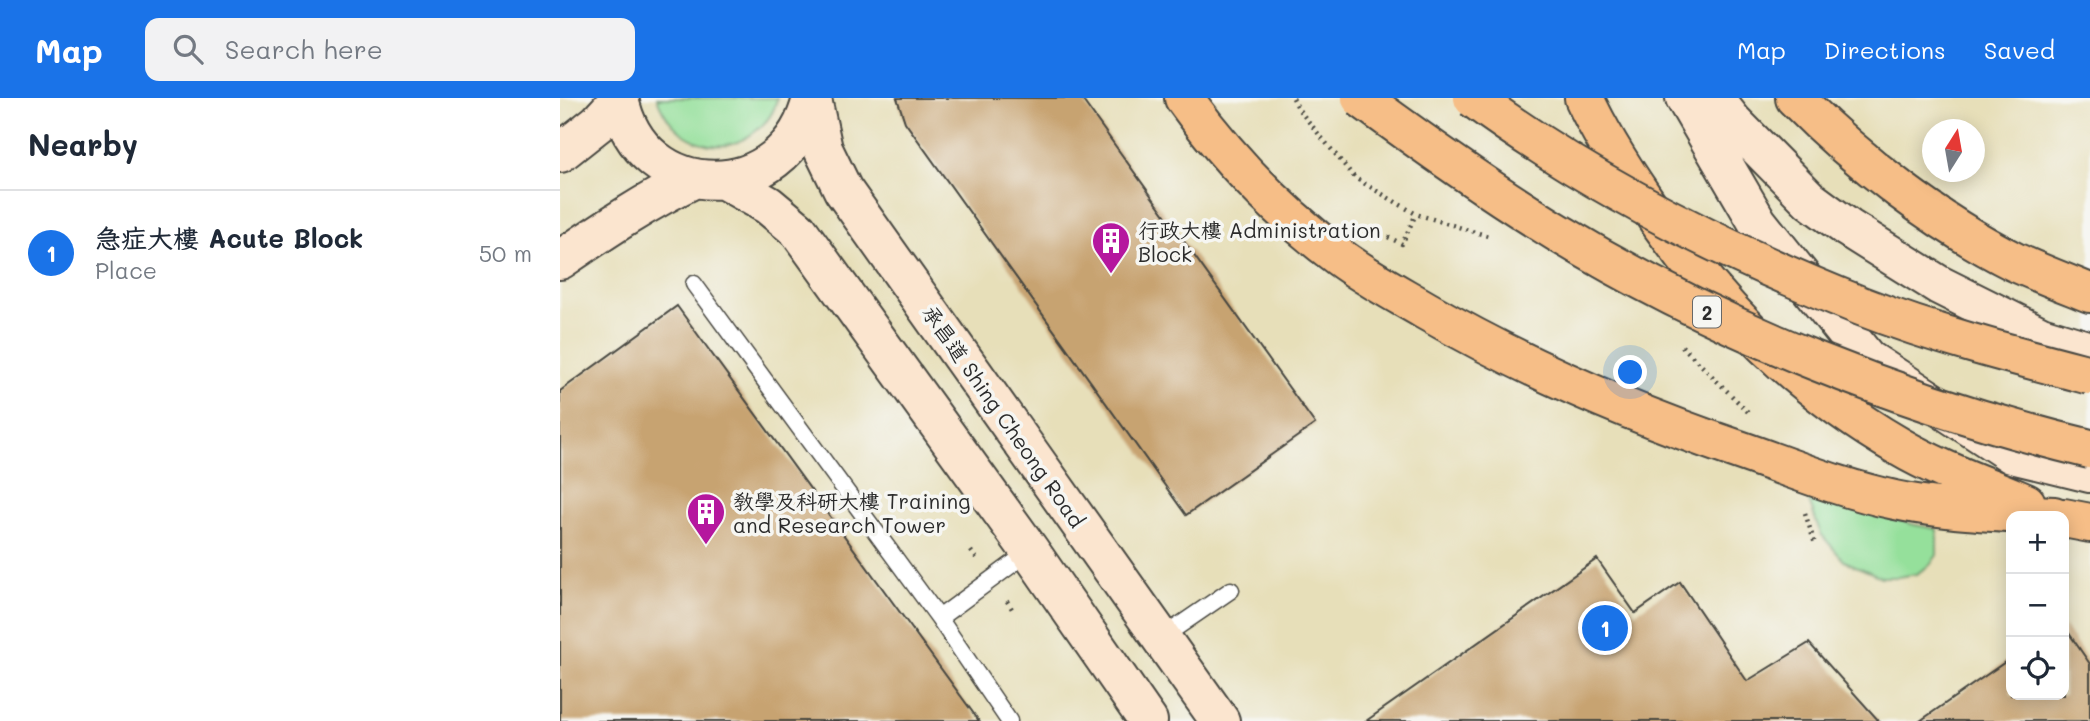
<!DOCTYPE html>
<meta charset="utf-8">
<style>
:root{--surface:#fff;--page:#f2f2f3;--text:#1f2937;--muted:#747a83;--line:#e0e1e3;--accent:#1a73e8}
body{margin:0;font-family:Mali,"LXGW WenKai TC",sans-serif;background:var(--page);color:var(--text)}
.controls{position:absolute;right:21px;bottom:21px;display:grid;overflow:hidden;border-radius:14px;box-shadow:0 4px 18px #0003}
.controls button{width:63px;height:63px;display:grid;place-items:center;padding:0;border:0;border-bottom:2px solid var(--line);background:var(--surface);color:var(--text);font:35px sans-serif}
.compass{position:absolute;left:1362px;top:21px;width:63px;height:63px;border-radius:50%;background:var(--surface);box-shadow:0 4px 18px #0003;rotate:11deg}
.you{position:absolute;left:1071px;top:275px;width:24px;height:24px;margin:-18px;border:5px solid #fff;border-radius:50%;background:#1a73e8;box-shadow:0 0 0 10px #1a73e833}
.badge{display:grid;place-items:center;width:46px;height:46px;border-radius:50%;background:var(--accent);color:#fff;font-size:23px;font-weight:700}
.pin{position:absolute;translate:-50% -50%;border:4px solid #fff;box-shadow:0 2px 7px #0006}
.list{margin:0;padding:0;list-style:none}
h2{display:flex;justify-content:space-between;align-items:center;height:91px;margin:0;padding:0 28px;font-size:30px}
h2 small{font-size:23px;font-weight:400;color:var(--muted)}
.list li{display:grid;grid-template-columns:46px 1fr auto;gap:21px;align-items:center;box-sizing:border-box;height:126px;padding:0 28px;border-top:2px solid var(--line)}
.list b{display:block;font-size:26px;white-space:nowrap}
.list p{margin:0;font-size:23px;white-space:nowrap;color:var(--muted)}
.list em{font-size:23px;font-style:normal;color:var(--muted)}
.icon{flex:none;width:38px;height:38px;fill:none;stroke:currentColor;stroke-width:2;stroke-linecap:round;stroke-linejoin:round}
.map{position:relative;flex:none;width:1530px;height:623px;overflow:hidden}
header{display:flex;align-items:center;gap:42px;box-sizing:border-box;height:98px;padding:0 35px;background:var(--accent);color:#fff}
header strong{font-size:33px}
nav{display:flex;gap:38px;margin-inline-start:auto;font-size:24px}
.search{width:490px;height:63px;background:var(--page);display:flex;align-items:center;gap:18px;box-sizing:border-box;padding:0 24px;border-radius:14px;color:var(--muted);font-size:26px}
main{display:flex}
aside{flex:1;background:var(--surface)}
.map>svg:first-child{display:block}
.green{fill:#95e09b;stroke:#608663;stroke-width:2}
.building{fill:#c7a371}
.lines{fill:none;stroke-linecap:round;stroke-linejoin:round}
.lane-casing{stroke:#474640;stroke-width:19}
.secondary-casing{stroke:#474640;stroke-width:42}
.highway-casing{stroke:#474640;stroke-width:42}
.path{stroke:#474640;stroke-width:4.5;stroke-dasharray:2 5;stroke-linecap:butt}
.lane{stroke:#fff;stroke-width:16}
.secondary{stroke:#fbe5cf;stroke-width:38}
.highway{stroke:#f6be87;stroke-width:38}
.highway-bridge-casing{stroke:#474640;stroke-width:42;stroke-linecap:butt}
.highway-bridge{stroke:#f6be87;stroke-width:38}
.labels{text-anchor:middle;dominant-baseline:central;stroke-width:7;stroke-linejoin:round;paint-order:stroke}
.shield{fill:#f6f6f2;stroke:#686867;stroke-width:2}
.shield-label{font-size:19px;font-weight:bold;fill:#2b2b2b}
.poi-label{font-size:21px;fill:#2b2b2b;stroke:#f6f6f2;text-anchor:start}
.street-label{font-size:21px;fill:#2b2b2b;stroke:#f6f6f2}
</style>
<header>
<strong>Map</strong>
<div class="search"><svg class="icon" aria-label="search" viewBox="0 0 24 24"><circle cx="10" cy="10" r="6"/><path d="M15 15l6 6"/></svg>Search here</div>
<nav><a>Map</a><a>Directions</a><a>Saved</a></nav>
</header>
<main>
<aside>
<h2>Nearby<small></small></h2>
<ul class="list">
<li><span class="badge">1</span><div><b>急症大樓 Acute Block</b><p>Place</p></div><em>50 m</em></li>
</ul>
</aside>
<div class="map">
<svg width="1530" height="623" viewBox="0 0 1530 623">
<rect width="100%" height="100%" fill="#f6f6f2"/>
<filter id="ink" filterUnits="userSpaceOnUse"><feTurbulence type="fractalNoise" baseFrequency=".0143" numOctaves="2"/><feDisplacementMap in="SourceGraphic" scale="14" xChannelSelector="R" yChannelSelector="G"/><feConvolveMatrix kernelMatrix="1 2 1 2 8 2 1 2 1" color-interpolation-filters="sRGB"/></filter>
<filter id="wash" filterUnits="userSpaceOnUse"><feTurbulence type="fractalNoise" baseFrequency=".00686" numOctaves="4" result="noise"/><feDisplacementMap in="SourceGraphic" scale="28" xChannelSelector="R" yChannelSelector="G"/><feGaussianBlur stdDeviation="1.57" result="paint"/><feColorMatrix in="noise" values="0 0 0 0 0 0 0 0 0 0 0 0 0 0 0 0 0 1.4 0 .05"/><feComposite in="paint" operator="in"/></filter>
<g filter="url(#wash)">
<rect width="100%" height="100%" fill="#e7dfb9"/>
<!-- green -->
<path class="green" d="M97,0H217C215,13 207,24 197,32C160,64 112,43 97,0Z
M1246,395L1355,427L1377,431V457L1370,467L1356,476L1339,479H1321L1284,463L1261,436Z"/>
<g id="blocks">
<!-- building -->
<path class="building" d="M337,0H521L755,326L626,417L345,24Z
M117,208L419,623H0V293Z
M1037,461L1075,515L1120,484L1187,583L1249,545L1319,623H806Z
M1504,528L1530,566V623H1360L1451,560V597H1504Z"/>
</g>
</g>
<g filter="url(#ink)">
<use href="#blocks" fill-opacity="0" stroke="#474640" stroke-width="2"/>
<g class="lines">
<defs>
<path id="lane" d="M134,186L379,520L449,623
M379,520L470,453
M601,540L671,492"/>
<path id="secondary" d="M59,0C80,109 227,109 252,0
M1125,0L1198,125L1307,261L1452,356L1530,375
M1154,0L1173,24L1250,102L1288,130L1379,187L1481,238L1530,253
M252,1L263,51L283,92L660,623
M0,55L38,25L59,2
M164,82L208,107L238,132L470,453L588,623
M0,162C44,132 87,103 135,80"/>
<path id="highway" d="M624,0C667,60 720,115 779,159C806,179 836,195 865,212C964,269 1070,315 1179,352C1231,370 1282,391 1335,402C1387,413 1441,414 1494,418
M1024,0C1040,35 1061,68 1083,100C1150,202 1234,288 1340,349C1379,372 1424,387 1466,405
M1235,0C1296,62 1377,125 1455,164C1479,175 1505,185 1530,195
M1504,420L1530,425"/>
</defs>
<!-- lane casing -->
<use href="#lane" class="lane-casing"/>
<!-- secondary casing -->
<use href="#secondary" class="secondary-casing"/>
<!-- highway casing -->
<use href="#highway" class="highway-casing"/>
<!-- path -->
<path class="path" d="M733,0L739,12L795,80L856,116L928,138
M828,139L842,146L856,116
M1122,248L1188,314
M1245,415L1255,446
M411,453L417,461
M447,503L454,514"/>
<!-- lane -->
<use href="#lane" class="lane"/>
<!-- secondary -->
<use href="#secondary" class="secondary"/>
<!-- highway -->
<use href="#highway" class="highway"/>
<defs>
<path id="highway-bridge" d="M801,0C865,47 930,93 997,134C1158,232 1347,307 1530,351
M913,0C1031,87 1165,154 1301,208C1375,237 1453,257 1530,277"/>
</defs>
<!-- highway-bridge casing -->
<use href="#highway-bridge" class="highway-bridge-casing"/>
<!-- highway-bridge -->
<use href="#highway-bridge" class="highway-bridge"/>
</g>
</g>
<!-- icons -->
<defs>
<symbol id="building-pin" viewBox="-11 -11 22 30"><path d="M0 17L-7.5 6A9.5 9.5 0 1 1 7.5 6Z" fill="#b5179e" stroke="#f6f6f2"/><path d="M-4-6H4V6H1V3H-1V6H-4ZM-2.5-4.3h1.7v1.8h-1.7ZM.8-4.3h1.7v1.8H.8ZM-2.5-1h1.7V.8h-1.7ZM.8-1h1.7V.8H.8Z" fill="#fff"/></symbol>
</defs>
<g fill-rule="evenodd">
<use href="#building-pin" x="529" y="121" width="44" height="60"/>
<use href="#building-pin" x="124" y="392" width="44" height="60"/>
</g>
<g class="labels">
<!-- shield labels -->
<rect class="shield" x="1133" y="198.5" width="28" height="31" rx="5"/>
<g class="shield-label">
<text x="1147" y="214">2</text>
</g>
<!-- poi labels -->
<g class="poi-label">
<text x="578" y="131">行政大樓 Administration<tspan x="578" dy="24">Block</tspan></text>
<text x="173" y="402">教學及科研大樓 Training<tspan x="173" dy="24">and Research Tower</tspan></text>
</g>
<!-- street labels -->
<g class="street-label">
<text transform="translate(444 318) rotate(55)">承昌道 Shing Cheong Road</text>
</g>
</g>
</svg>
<div class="controls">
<button>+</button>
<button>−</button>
<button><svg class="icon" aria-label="locate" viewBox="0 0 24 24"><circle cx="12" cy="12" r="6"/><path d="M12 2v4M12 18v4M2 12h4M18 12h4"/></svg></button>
</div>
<svg class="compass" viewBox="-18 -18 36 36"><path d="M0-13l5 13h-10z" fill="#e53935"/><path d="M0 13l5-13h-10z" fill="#747a83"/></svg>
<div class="you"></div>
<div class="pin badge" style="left:1045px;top:530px">1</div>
</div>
</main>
